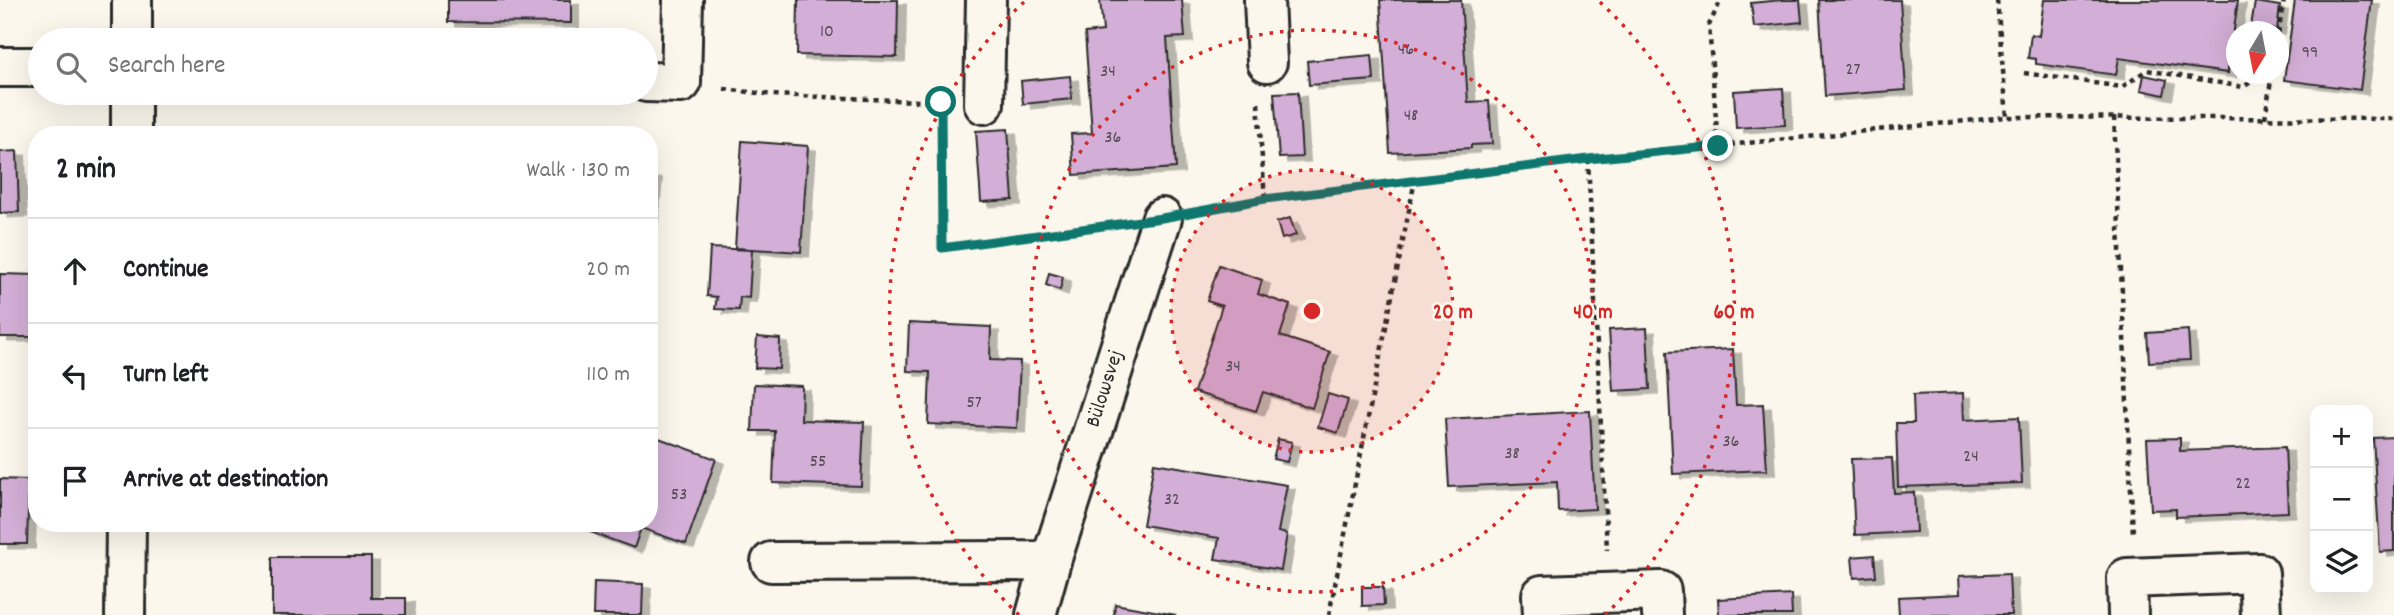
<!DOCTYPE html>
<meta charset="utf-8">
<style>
:root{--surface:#fff;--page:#f6f6f6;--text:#202124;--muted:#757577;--line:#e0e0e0}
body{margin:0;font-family:Dekko,sans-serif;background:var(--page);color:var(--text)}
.controls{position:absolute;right:21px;bottom:21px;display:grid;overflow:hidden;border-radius:14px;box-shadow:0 7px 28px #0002}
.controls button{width:63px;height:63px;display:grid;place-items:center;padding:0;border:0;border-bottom:2px solid var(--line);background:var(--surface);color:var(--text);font:35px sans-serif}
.compass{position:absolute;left:2226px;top:21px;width:63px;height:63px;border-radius:50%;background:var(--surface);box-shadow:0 7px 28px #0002;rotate:190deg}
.stop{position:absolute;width:21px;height:21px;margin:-16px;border:5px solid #0f766e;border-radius:50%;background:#fff}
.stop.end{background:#0f766e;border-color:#fff;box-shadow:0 2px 7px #0008}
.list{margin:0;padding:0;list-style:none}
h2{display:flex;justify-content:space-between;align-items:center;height:91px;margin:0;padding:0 28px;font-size:30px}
h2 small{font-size:23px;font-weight:400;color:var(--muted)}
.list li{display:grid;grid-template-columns:46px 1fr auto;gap:21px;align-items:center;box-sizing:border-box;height:105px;padding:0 28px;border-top:2px solid var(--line)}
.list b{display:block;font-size:26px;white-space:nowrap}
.list em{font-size:23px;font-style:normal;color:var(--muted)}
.icon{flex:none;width:38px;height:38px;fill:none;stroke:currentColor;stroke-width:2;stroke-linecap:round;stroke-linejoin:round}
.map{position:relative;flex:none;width:2394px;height:615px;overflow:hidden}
.search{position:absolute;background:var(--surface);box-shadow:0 7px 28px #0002;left:28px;top:28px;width:630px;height:77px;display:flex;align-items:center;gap:18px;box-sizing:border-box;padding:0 24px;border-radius:38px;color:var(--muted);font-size:26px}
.panel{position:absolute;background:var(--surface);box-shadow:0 7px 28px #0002;left:28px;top:126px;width:630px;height:406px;border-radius:28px}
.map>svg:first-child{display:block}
.building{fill:#d3aed6;stroke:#2b2b2b;stroke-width:2;filter:url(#shadow)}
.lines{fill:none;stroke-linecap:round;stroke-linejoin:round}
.minor-casing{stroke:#2b2b2b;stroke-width:44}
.tertiary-casing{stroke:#2b2b2b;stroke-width:44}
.path{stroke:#2b2b2b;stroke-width:4.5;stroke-dasharray:5 5;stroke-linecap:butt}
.minor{stroke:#fbf7ec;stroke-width:38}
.tertiary{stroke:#fbf7ec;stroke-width:38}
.route{stroke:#0f766e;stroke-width:9}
.ring{fill:none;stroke:#d62828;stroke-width:3.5;stroke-dasharray:3.5 7}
.labels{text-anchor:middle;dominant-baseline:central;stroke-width:5;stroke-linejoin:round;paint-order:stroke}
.number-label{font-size:18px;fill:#554c56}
.street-label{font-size:21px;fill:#2b2b2b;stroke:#fbf7ec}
.centre{fill:#d62828;stroke:#fbf7ec;stroke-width:3.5}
.ring-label{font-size:21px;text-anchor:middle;font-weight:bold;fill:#d62828;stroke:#fbf7ec;stroke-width:5;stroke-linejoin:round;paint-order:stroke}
</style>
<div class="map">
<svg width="2394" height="615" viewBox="0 0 2394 615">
<defs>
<filter id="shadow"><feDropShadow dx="8" dy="4.5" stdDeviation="0" flood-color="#0004"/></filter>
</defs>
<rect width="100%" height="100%" fill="#fbf7ec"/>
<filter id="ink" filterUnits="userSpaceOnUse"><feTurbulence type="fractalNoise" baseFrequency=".0143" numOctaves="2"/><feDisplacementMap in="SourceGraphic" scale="14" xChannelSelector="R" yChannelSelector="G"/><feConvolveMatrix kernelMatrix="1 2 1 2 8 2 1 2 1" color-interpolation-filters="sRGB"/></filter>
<g filter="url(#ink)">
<!-- building -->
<path class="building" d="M448,0H571V23L448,22Z
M798,0H898L897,57L797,55Z
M1100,0H1182L1185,37L1167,38L1176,168L1074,175L1071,134L1092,133L1085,33L1103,31Z
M1380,0H1461L1468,102L1489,101L1492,144L1471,145V148L1390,153Z
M1782,0H1800L1802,22L1754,27L1751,3Z
M1819,0H1900L1906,90L1825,96Z
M2044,0H2238L2232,44L2236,45V70L2228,68V73L2119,58L2116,75L2036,64V59L2028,58L2031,34L2039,36Z
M2295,0H2372L2360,90L2284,80Z
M2255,2L2280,6L2277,30L2251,26Z
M1372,55L1374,80L1309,85L1307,61Z
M2144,75L2167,80L2164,95L2141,90Z
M1070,76L1072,99L1023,104L1021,81Z
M1783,88L1785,125L1736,128L1734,91Z
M1298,92L1302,157L1279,158L1274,93Z
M1008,129L1013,200L981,202L976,131Z
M742,141L808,146L801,252L735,248Z
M17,151L19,212L0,213V152Z
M649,174H654L649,228Z
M1290,218L1296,235L1282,239L1277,222Z
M710,248L752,250L749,298L740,297L739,310L715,309L717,297L707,296Z
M1219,265L1262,280L1258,294L1290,305L1280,336L1330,352L1312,408L1263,392L1256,411L1194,392L1222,306L1207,301Z
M1049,273L1063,277L1060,290L1046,285Z
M0,274L37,275V337H0Z
M909,323L991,327L990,360L1020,361L1017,428L928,424L930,372L907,371Z
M1647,328L1650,389L1613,391L1609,330Z
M2188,330L2190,360L2149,362L2147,333Z
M757,337L780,339L779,369L755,368Z
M1733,349L1736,405L1763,404L1767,470L1673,474L1667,352Z
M754,384L802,386L801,420L864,422L861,486L773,483L775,431H752Z
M1963,393L1964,420L2019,417L2022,483L1898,487L1896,423H1914L1913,395Z
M1328,394L1348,400L1338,433L1318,427Z
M1590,411L1595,509L1558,511L1557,482L1449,487L1445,419Z
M656,437L716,459L686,544L641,528L634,548L590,532L593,523H649V441L654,443Z
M2394,437V551L2380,552L2373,438Z
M2180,438V451L2285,447L2288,512L2176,517V509L2151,510L2147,439Z
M1278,439L1292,442L1287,462L1273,459Z
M1892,458L1894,493L1914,492L1916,532L1855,535L1851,459Z
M1154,463L1287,485L1278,532L1287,534L1281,570L1215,559L1219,538L1143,525Z
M0,479L29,480L27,544H0Z
M1874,555L1876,576L1854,578L1852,557Z
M272,557H371V598H406V615H272Z
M2009,574L2011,615H1899L1898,597L1960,594L1959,576Z
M594,582L643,584L642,615H593Z
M1362,587H1383L1384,605L1362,606Z
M1791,595L1792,615H1719L1718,599Z
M1115,604L1176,615H1114Z"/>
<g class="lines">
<defs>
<path id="minor" d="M1264,0L1267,62
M0,67H40
M646,82L681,83L683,0
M984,104L986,0
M771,562L1051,561
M1036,615L1051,561L1162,218
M1543,615L1542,595L1661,591L1662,615
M2128,615L2127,578L2259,573L2261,615"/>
<path id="tertiary" d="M132,40V0
M131,135V93
M125,615L126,523"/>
</defs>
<!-- minor casing -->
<use href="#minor" class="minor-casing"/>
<!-- tertiary casing -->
<use href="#tertiary" class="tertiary-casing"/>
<!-- path -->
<path class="path" d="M1997,0L2007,117
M2278,34L2284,0
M2024,73L2122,87L2147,70L2243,87L2264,74
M724,89L774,95L942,102
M1258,103L1265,199
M941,117L942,248L1115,224
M2114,117L2133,535
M2265,118L2272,74
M1718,146L1709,25L1721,0
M1588,159L1607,550
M1204,210L1265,199L1588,159L2007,117L2394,119
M1329,615L1415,180"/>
<!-- minor -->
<use href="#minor" class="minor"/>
<!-- tertiary -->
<use href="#tertiary" class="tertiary"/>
</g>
</g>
<g class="lines" filter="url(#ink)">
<!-- route -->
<path class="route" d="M941,102L942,248L1162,218L1265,199L1588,159L1718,146"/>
</g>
<!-- distance rings -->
<circle cx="1312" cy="311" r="141" fill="#d62828" fill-opacity=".12"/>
<g class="ring">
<circle cx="1312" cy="311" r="141"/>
<circle cx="1312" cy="311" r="281"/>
<path d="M1019 615A422 422 0 0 1 1024 2M1600 2A422 422 0 0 1 1605 615"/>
</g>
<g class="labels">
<!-- number labels -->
<g class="number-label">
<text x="827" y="32">10</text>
<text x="1406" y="50">46</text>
<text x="2310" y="53">99</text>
<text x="1853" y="70">27</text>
<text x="1108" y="72">34</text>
<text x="1411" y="116">48</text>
<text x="1113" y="138">36</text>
<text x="1233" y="367">34</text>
<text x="974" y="403">57</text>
<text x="1731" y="442">36</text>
<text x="1512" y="454">38</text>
<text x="1971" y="457">24</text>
<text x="818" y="462">55</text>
<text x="2243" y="484">22</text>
<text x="679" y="495">53</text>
<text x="1172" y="500">32</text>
</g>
<!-- street labels -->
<g class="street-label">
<text transform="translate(1106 389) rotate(-72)">Bülowsvej</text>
</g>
</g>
<circle cx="1312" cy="311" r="10" class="centre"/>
<g class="ring-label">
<text x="1453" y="318">20 m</text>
<text x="1593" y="318">40 m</text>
<text x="1734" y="318">60 m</text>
</g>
</svg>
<div class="controls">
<button>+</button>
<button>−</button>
<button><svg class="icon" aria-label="layers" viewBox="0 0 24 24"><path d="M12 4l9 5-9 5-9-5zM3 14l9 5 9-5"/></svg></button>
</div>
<svg class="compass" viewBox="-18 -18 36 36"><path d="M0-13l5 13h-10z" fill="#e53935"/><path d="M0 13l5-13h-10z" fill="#757577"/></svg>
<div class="stop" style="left:941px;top:102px"></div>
<div class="stop end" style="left:1718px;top:146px"></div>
<div class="search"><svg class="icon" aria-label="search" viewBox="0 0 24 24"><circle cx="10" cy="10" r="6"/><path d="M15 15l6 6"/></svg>Search here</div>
<section class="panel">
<h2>2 min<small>Walk · 130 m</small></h2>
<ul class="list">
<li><svg class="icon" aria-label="ahead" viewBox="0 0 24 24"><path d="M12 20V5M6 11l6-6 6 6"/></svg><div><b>Continue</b></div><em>20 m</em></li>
<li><svg class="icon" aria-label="left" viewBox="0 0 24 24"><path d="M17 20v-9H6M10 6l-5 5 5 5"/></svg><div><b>Turn left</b></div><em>110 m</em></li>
<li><svg class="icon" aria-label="arrive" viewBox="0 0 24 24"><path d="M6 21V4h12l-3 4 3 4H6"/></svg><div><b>Arrive at destination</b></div></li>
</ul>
</section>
</div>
